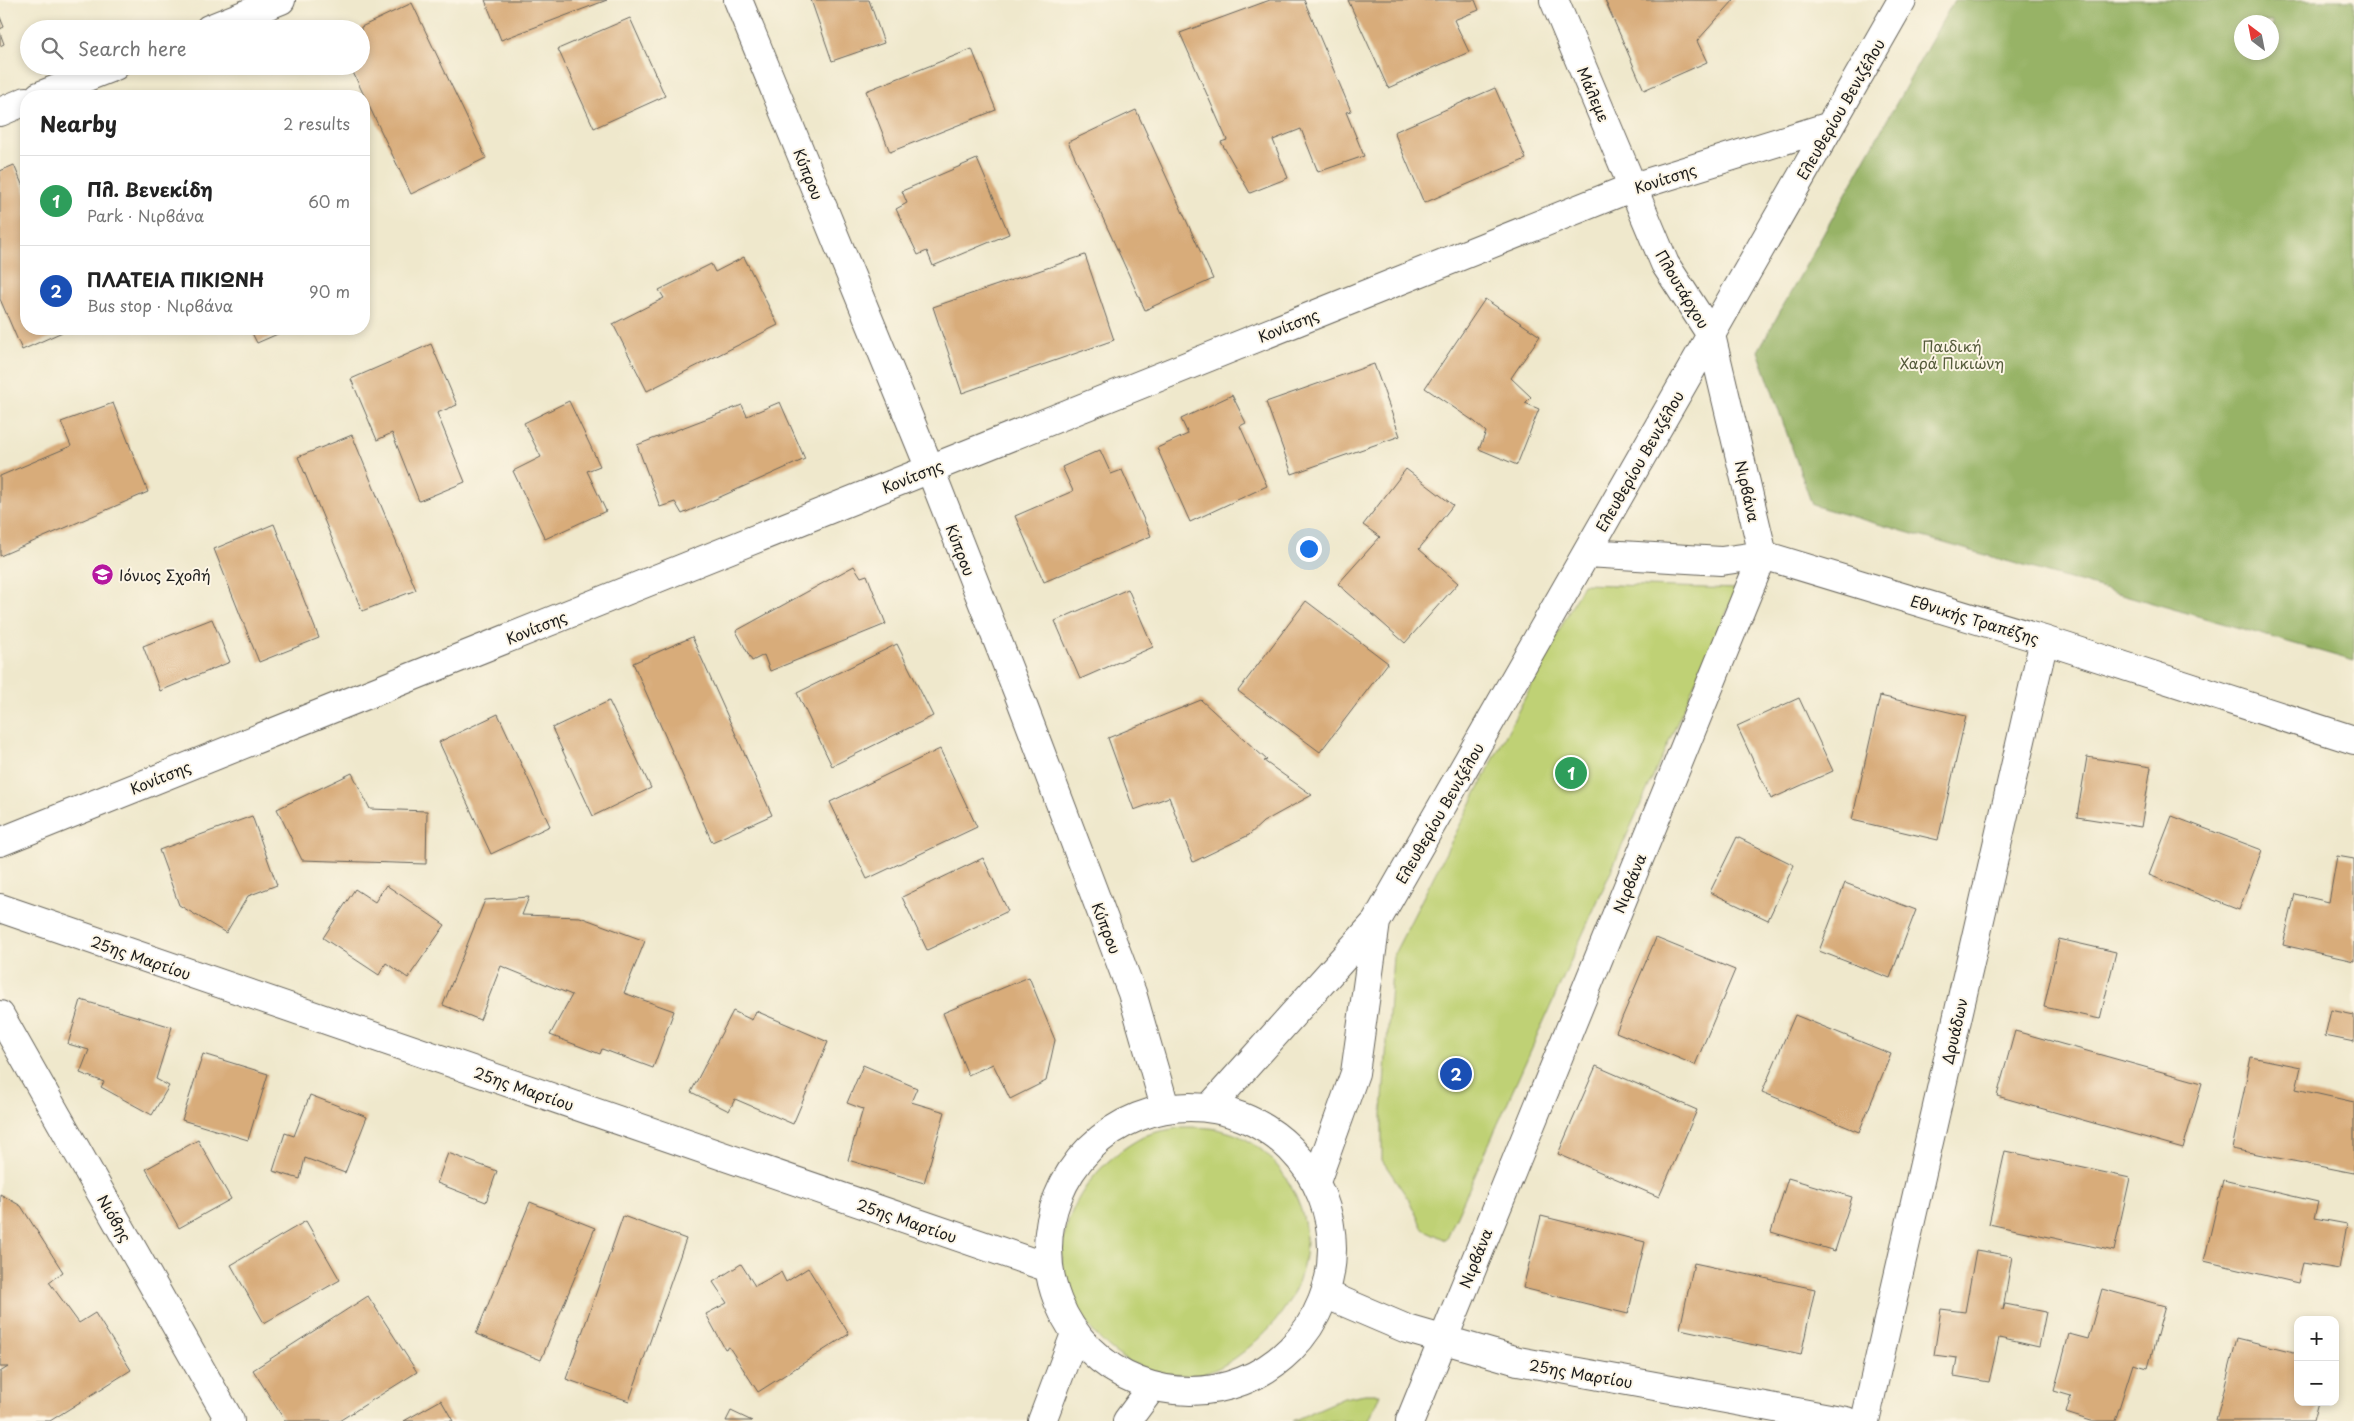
<!DOCTYPE html>
<meta charset="utf-8">
<style>
:root{--surface:#fff;--page:#f2f2f2;--text:#222;--muted:#767676;--line:#e0e0e0;--accent:#b45309}
body{margin:0;font-family:"Playpen Sans",sans-serif;background:var(--page);color:var(--text)}
.controls{position:absolute;right:15px;bottom:15px;display:grid;overflow:hidden;border-radius:10px;box-shadow:0 2px 8px #0003}
.controls button{width:45px;height:45px;display:grid;place-items:center;padding:0;border:0;border-bottom:1px solid var(--line);background:var(--surface);color:var(--text);font:25px sans-serif}
.compass{position:absolute;left:2234px;top:15px;width:45px;height:45px;border-radius:50%;background:var(--surface);box-shadow:0 2px 8px #0003;rotate:328deg}
.you{position:absolute;left:1308px;top:548px;width:18px;height:18px;margin:-12px;border:4px solid #fff;border-radius:50%;background:#1a73e8;box-shadow:0 0 0 8px #1a73e833}
.badge{display:grid;place-items:center;width:32px;height:32px;border-radius:50%;background:var(--accent);color:#fff;font-size:16px;font-weight:700}
.pin{position:absolute;translate:-50% -50%;border:2px solid #fff;box-shadow:0 1px 5px #0006}
.list{margin:0;padding:0;list-style:none}
h2{display:flex;justify-content:space-between;align-items:center;height:65px;margin:0;padding:0 20px;font-size:21px}
h2 small{font-size:16px;font-weight:400;color:var(--muted)}
.list li{display:grid;grid-template-columns:32px 1fr auto;gap:15px;align-items:center;box-sizing:border-box;height:90px;padding:0 20px;border-top:1px solid var(--line)}
.list b{display:block;font-size:19px;white-space:nowrap}
.list p{margin:0;font-size:16px;white-space:nowrap;color:var(--muted)}
.list em{font-size:16px;font-style:normal;color:var(--muted)}
.icon{flex:none;width:28px;height:28px;fill:none;stroke:currentColor;stroke-width:2;stroke-linecap:round;stroke-linejoin:round}
.map{position:relative;flex:none;width:2354px;height:1421px;overflow:hidden}
.search{position:absolute;background:var(--surface);box-shadow:0 2px 8px #0003;left:20px;top:20px;width:350px;height:55px;display:flex;align-items:center;gap:12px;box-sizing:border-box;padding:0 18px;border-radius:28px;color:var(--muted);font-size:19px}
.panel{position:absolute;background:var(--surface);box-shadow:0 2px 8px #0003;left:20px;top:90px;width:350px;height:245px;border-radius:20px}
.map>svg:first-child{display:block}
.green{fill:#bfd175;stroke:#6e7648}
.forest{fill:#97b366;stroke:#5a6841;fill-rule:evenodd}
.building{fill:#d8ac7a}
.lines{fill:none;stroke-linecap:round;stroke-linejoin:round}
.minor-casing{stroke:#66635a;stroke-width:30}
.minor{stroke:#fff;stroke-width:28}
.labels{text-anchor:middle;dominant-baseline:central;stroke-width:4;stroke-linejoin:round;paint-order:stroke}
.street-label{font-size:15px;fill:#1c1c1c;stroke:#fcf5e5}
.park-label{font-size:15px;fill:#555b3b;stroke:#fcf5e5}
.poi-label{font-size:15px;fill:#1c1c1c;stroke:#fcf5e5;text-anchor:start}
</style>
<div class="map">
<svg width="2354" height="1421" viewBox="0 0 2354 1421">
<rect width="100%" height="100%" fill="#fcf5e5"/>
<filter id="ink" filterUnits="userSpaceOnUse"><feTurbulence type="fractalNoise" baseFrequency=".02" numOctaves="2"/><feDisplacementMap in="SourceGraphic" scale="10" xChannelSelector="R" yChannelSelector="G"/><feConvolveMatrix kernelMatrix="1 2 1 2 8 2 1 2 1" color-interpolation-filters="sRGB"/></filter>
<filter id="wash" filterUnits="userSpaceOnUse"><feTurbulence type="fractalNoise" baseFrequency=".0096" numOctaves="4" result="noise"/><feDisplacementMap in="SourceGraphic" scale="20" xChannelSelector="R" yChannelSelector="G"/><feGaussianBlur stdDeviation="1.12" result="paint"/><feColorMatrix in="noise" values="0 0 0 0 0 0 0 0 0 0 0 0 0 0 0 0 0 1.4 0 .05"/><feComposite in="paint" operator="in"/></filter>
<g filter="url(#wash)">
<rect width="100%" height="100%" fill="#efe8cc"/>
<!-- green -->
<path class="green" d="M1583,584L1737,589L1446,1240L1423,1229L1409,1200L1382,1160V1114L1393,956Z
M1182,1127C1197,1127 1213,1127 1228,1132C1264,1142 1290,1176 1301,1210C1314,1251 1300,1292 1273,1324C1255,1343 1234,1363 1209,1372C1182,1381 1139,1370 1117,1354C1091,1336 1062,1293 1062,1261C1061,1207 1099,1159 1145,1136C1155,1131 1170,1130 1182,1127Z
M1365,1394H1380L1369,1421H1292L1344,1398Z"/>
<!-- forest -->
<path class="forest" d="M1954,0H2354V661L1812,505L1758,351ZM2242,22H2272V52H2242Z"/>
<g id="blocks">
<!-- building -->
<path class="building" d="M485,0H607L501,40Z
M811,0H869L884,43L832,61Z
M1270,0H1304L1351,111L1346,112L1364,156L1318,172L1301,129L1273,140L1288,178L1250,193L1221,142L1227,140L1180,33Z
M1348,0H1475L1479,10L1454,20L1469,52L1388,88Z
M1605,0H1734L1697,41L1707,62L1644,90Z
M412,3L486,158L411,194L350,66H361V27Z
M0,17L4,27L0,29Z
M630,18L665,96L594,128L558,49Z
M0,33L4,44L0,46Z
M972,49L996,110L890,152L866,91Z
M1495,88L1526,159L1424,203L1394,132Z
M1136,110L1213,279L1145,310L1068,142Z
M977,159L1009,234L933,266L927,251L918,255L896,209L907,203L902,191Z
M14,165L26,194V329H69L22,350L0,299V171Z
M1085,255L1114,340L962,393L933,307Z
M744,257L778,325L647,391L613,324L664,298L659,290L711,264L715,272Z
M1485,299L1540,336L1511,378L1531,397L1525,403L1539,409L1517,465L1479,449L1486,432L1475,422L1425,388Z
M250,329H289L257,343Z
M431,344L457,405L437,413L465,482L419,501L392,433L377,440L351,379Z
M1374,364L1400,436L1292,474L1266,402Z
M1232,395L1246,423L1240,426L1267,486L1190,522L1157,448L1188,434L1181,419Z
M569,401L600,466L587,471L606,511L545,539L513,471L541,457L524,423Z
M780,402L805,459L682,514L675,502L660,507L637,445L742,405L747,416Z
M113,403L148,492L0,556V476L71,446L61,422Z
M352,435L416,590L362,611L298,457Z
M1100,450L1111,474L1122,470L1151,536L1044,582L1015,516L1073,491L1062,467Z
M1406,469L1453,505L1419,549L1458,583L1405,643L1338,584L1380,537L1363,525Z
M274,524L319,638L259,662L214,549Z
M854,566L861,577L867,575L886,624L770,671L764,655L752,661L736,631Z
M1128,589L1153,647L1080,679L1055,621Z
M1306,601L1388,663L1320,752L1238,691Z
M212,619L230,662L160,691L143,646Z
M692,637L772,815L712,842L633,663Z
M897,644L933,716L832,766L797,693Z
M1880,696L1966,716L1938,840L1852,820Z
M1799,698L1833,771L1771,799L1737,726Z
M1201,700L1267,760L1264,761L1312,795L1263,822L1249,835L1193,862L1169,797L1134,810L1108,738Z
M609,701L651,788L593,816L552,728Z
M498,714L550,826L491,854L439,742Z
M940,749L977,827L867,879L830,802Z
M2087,757L2151,767L2141,827L2077,817Z
M352,773L370,809L427,811L426,864L302,860L277,809Z
M252,816L277,885L248,896L226,933L179,905L159,850Z
M2172,816L2262,850L2239,910L2149,875Z
M1737,837L1794,865L1768,920L1710,892Z
M2337,856L2354,859V961L2283,945L2295,894L2329,902Z
M983,858L1008,911L927,950L902,897Z
M1845,883L1916,910L1890,978L1819,951Z
M386,885L445,925L408,978L386,963L379,975L323,938L355,889L375,902Z
M529,897L522,915L580,917L645,941L624,993L674,1011L653,1068L602,1049L600,1054L550,1035L572,995L501,966L480,1020L443,1005L485,900Z
M1656,938L1735,970L1695,1065L1616,1032Z
M2059,939L2116,952L2100,1019L2044,1007Z
M1029,977L1055,1040L1046,1081L1010,1099L993,1064L968,1075L943,1013Z
M81,1000L172,1027L156,1079L169,1086L152,1115L101,1087L104,1082L80,1073L89,1050L68,1044Z
M2331,1010L2354,1015V1042L2325,1036Z
M733,1011L752,1020L756,1011L828,1042L793,1124L735,1099L729,1111L691,1092Z
M1795,1015L1891,1054L1859,1132L1762,1092Z
M2015,1031L2202,1083L2183,1148L1997,1096Z
M203,1054L268,1074L248,1140L182,1120Z
M2251,1057L2301,1067L2296,1089L2354,1102V1173L2232,1149Z
M863,1065L917,1088L911,1102L945,1112L924,1183L848,1160L863,1109L847,1103Z
M1596,1066L1697,1110L1659,1197L1558,1154Z
M310,1095L367,1117L345,1173L305,1158L300,1179L273,1171L285,1133L294,1136Z
M198,1140L231,1199L179,1228L146,1169Z
M2005,1151L2130,1178L2114,1251L1989,1224Z
M448,1153L497,1171L486,1202L437,1183Z
M1788,1178L1852,1197L1835,1251L1771,1232Z
M2223,1180L2318,1202L2314,1218L2347,1224L2339,1269L2303,1263L2298,1283L2204,1261Z
M0,1194L21,1206L63,1272L49,1282L79,1323L95,1313L131,1370L50,1421H0V1372L8,1367H0Z
M530,1202L595,1228L541,1360L476,1334Z
M623,1216L686,1239L629,1401L566,1379Z
M1541,1216L1645,1242L1628,1314L1523,1288Z
M306,1221L340,1280L264,1323L231,1265Z
M1976,1250L2012,1256L2003,1310L2005,1304L2046,1312L2039,1347L1999,1338L1989,1382L1954,1376L1957,1358L1934,1355L1941,1309L1965,1312Z
M1694,1263L1815,1289L1801,1355L1680,1329Z
M741,1264L755,1286L781,1272L786,1282L808,1268L849,1334L758,1392L729,1347L725,1349L706,1314L727,1303L713,1282Z
M2102,1289L2165,1306L2148,1368L2133,1364L2115,1421H2091L2066,1413L2071,1396L2054,1391L2069,1334L2088,1339Z
M368,1296L417,1372L339,1421H285L253,1370Z
M2237,1338L2298,1353V1402H2318L2313,1421H2216Z
M441,1400L453,1421H404Z
M731,1411L752,1421H726Z"/>
</g>
</g>
<g filter="url(#ink)">
<use href="#blocks" fill-opacity="0" stroke="#66635a" stroke-width="1"/>
<g class="lines">
<defs>
<path id="minor" d="M738,0L930,469L1022,703L1132,993L1165,1107
M209,29L281,0
M39,96L115,66
M0,112L26,101
M1587,553L1721,561L1763,555L2044,640L2354,740
M0,842L1633,187L1830,126
M0,908L1049,1268
M0,1015L230,1421
M1048 1249a142 142 0 1 1 284 0a142 142 0 1 1-284 0Z
M1209,1108L1376,922L1902,0
M1316,1182L1355,1073L1376,922
M1325,1294L1407,1329L1518,1361L1846,1421
M1042,1421L1075,1334
M1127,1421L1153,1386
M1410,1421L1763,555L1711,335L1665,264L1554,0
M1865,1421L2044,640"/>
</defs>
<!-- minor casing -->
<use href="#minor" class="minor-casing"/>
<!-- minor -->
<use href="#minor" class="minor"/>
</g>
</g>
<!-- icons -->
<defs>
<symbol id="school-disc" viewBox="-11 -11 22 22"><circle r="9.5" fill="#b5179e" stroke="#fcf5e5"/><path d="M0-5L7-2L0 1L-7-2ZM-4 1L0 2.5L4 1V4Q0 6-4 4Z" fill="#fff"/></symbol>
</defs>
<g fill-rule="evenodd">
<use href="#school-disc" x="90" y="562" width="25" height="25"/>
</g>
<g class="labels">
<!-- street labels -->
<g class="street-label">
<text transform="translate(1594 94) rotate(67)">Μάλεμε</text>
<text transform="translate(1840 109) rotate(-60)">Ελευθερίου Βενιζέλου</text>
<text transform="translate(809 174) rotate(68)">Κύπρου</text>
<text transform="translate(1665 178) rotate(-18)">Κονίτσης</text>
<text transform="translate(1683 289) rotate(59)">Πλουτάρχου</text>
<text transform="translate(1288 325) rotate(-22)">Κονίτσης</text>
<text transform="translate(1639 461) rotate(-60)">Ελευθερίου Βενιζέλου</text>
<text transform="translate(912 476) rotate(-22)">Κονίτσης</text>
<text transform="translate(1748 491) rotate(77)">Νιρβάνα</text>
<text transform="translate(961 550) rotate(69)">Κύπρου</text>
<text transform="translate(1975 619) rotate(17)">Εθνικής Τραπέζης</text>
<text transform="translate(536 627) rotate(-22)">Κονίτσης</text>
<text transform="translate(160 777) rotate(-22)">Κονίτσης</text>
<text transform="translate(1439 813) rotate(-60)">Ελευθερίου Βενιζέλου</text>
<text transform="translate(1629 883) rotate(-68)">Νιρβάνα</text>
<text transform="translate(1107 928) rotate(69)">Κύπρου</text>
<text transform="translate(141 957) rotate(19)">25ης Μαρτίου</text>
<text transform="translate(1954 1031) rotate(-77)">Δρυάδων</text>
<text transform="translate(524 1088) rotate(19)">25ης Μαρτίου</text>
<text transform="translate(115 1218) rotate(60)">Νιόβης</text>
<text transform="translate(907 1220) rotate(19)">25ης Μαρτίου</text>
<text transform="translate(1475 1258) rotate(-68)">Νιρβάνα</text>
<text transform="translate(1581 1373) rotate(10)">25ης Μαρτίου</text>
</g>
<!-- park labels -->
<g class="park-label">
<text x="1952" y="345">Παιδική<tspan x="1952" dy="17">Χαρά Πικιώνη</tspan></text>
</g>
<!-- poi labels -->
<g class="poi-label">
<text x="119" y="574">Ιόνιος Σχολή</text>
</g>
</g>
</svg>
<div class="controls">
<button>+</button>
<button>−</button>
</div>
<svg class="compass" viewBox="-18 -18 36 36"><path d="M0-13l5 13h-10z" fill="#e53935"/><path d="M0 13l5-13h-10z" fill="#767676"/></svg>
<div class="you"></div>
<div class="pin badge" style="left:1571px;top:773px;background:#2e9e5b">1</div>
<div class="pin badge" style="left:1456px;top:1074px;background:#1a4fb4">2</div>
<div class="search"><svg class="icon" aria-label="search" viewBox="0 0 24 24"><circle cx="10" cy="10" r="6"/><path d="M15 15l6 6"/></svg>Search here</div>
<section class="panel">
<h2>Nearby<small>2 results</small></h2>
<ul class="list">
<li><span class="badge" style="background:#2e9e5b">1</span><div><b>Πλ. Βενεκίδη</b><p>Park · Νιρβάνα</p></div><em>60 m</em></li>
<li><span class="badge" style="background:#1a4fb4">2</span><div><b>ΠΛΑΤΕΙΑ ΠΙΚΙΩΝΗ</b><p>Bus stop · Νιρβάνα</p></div><em>90 m</em></li>
</ul>
</section>
</div>
